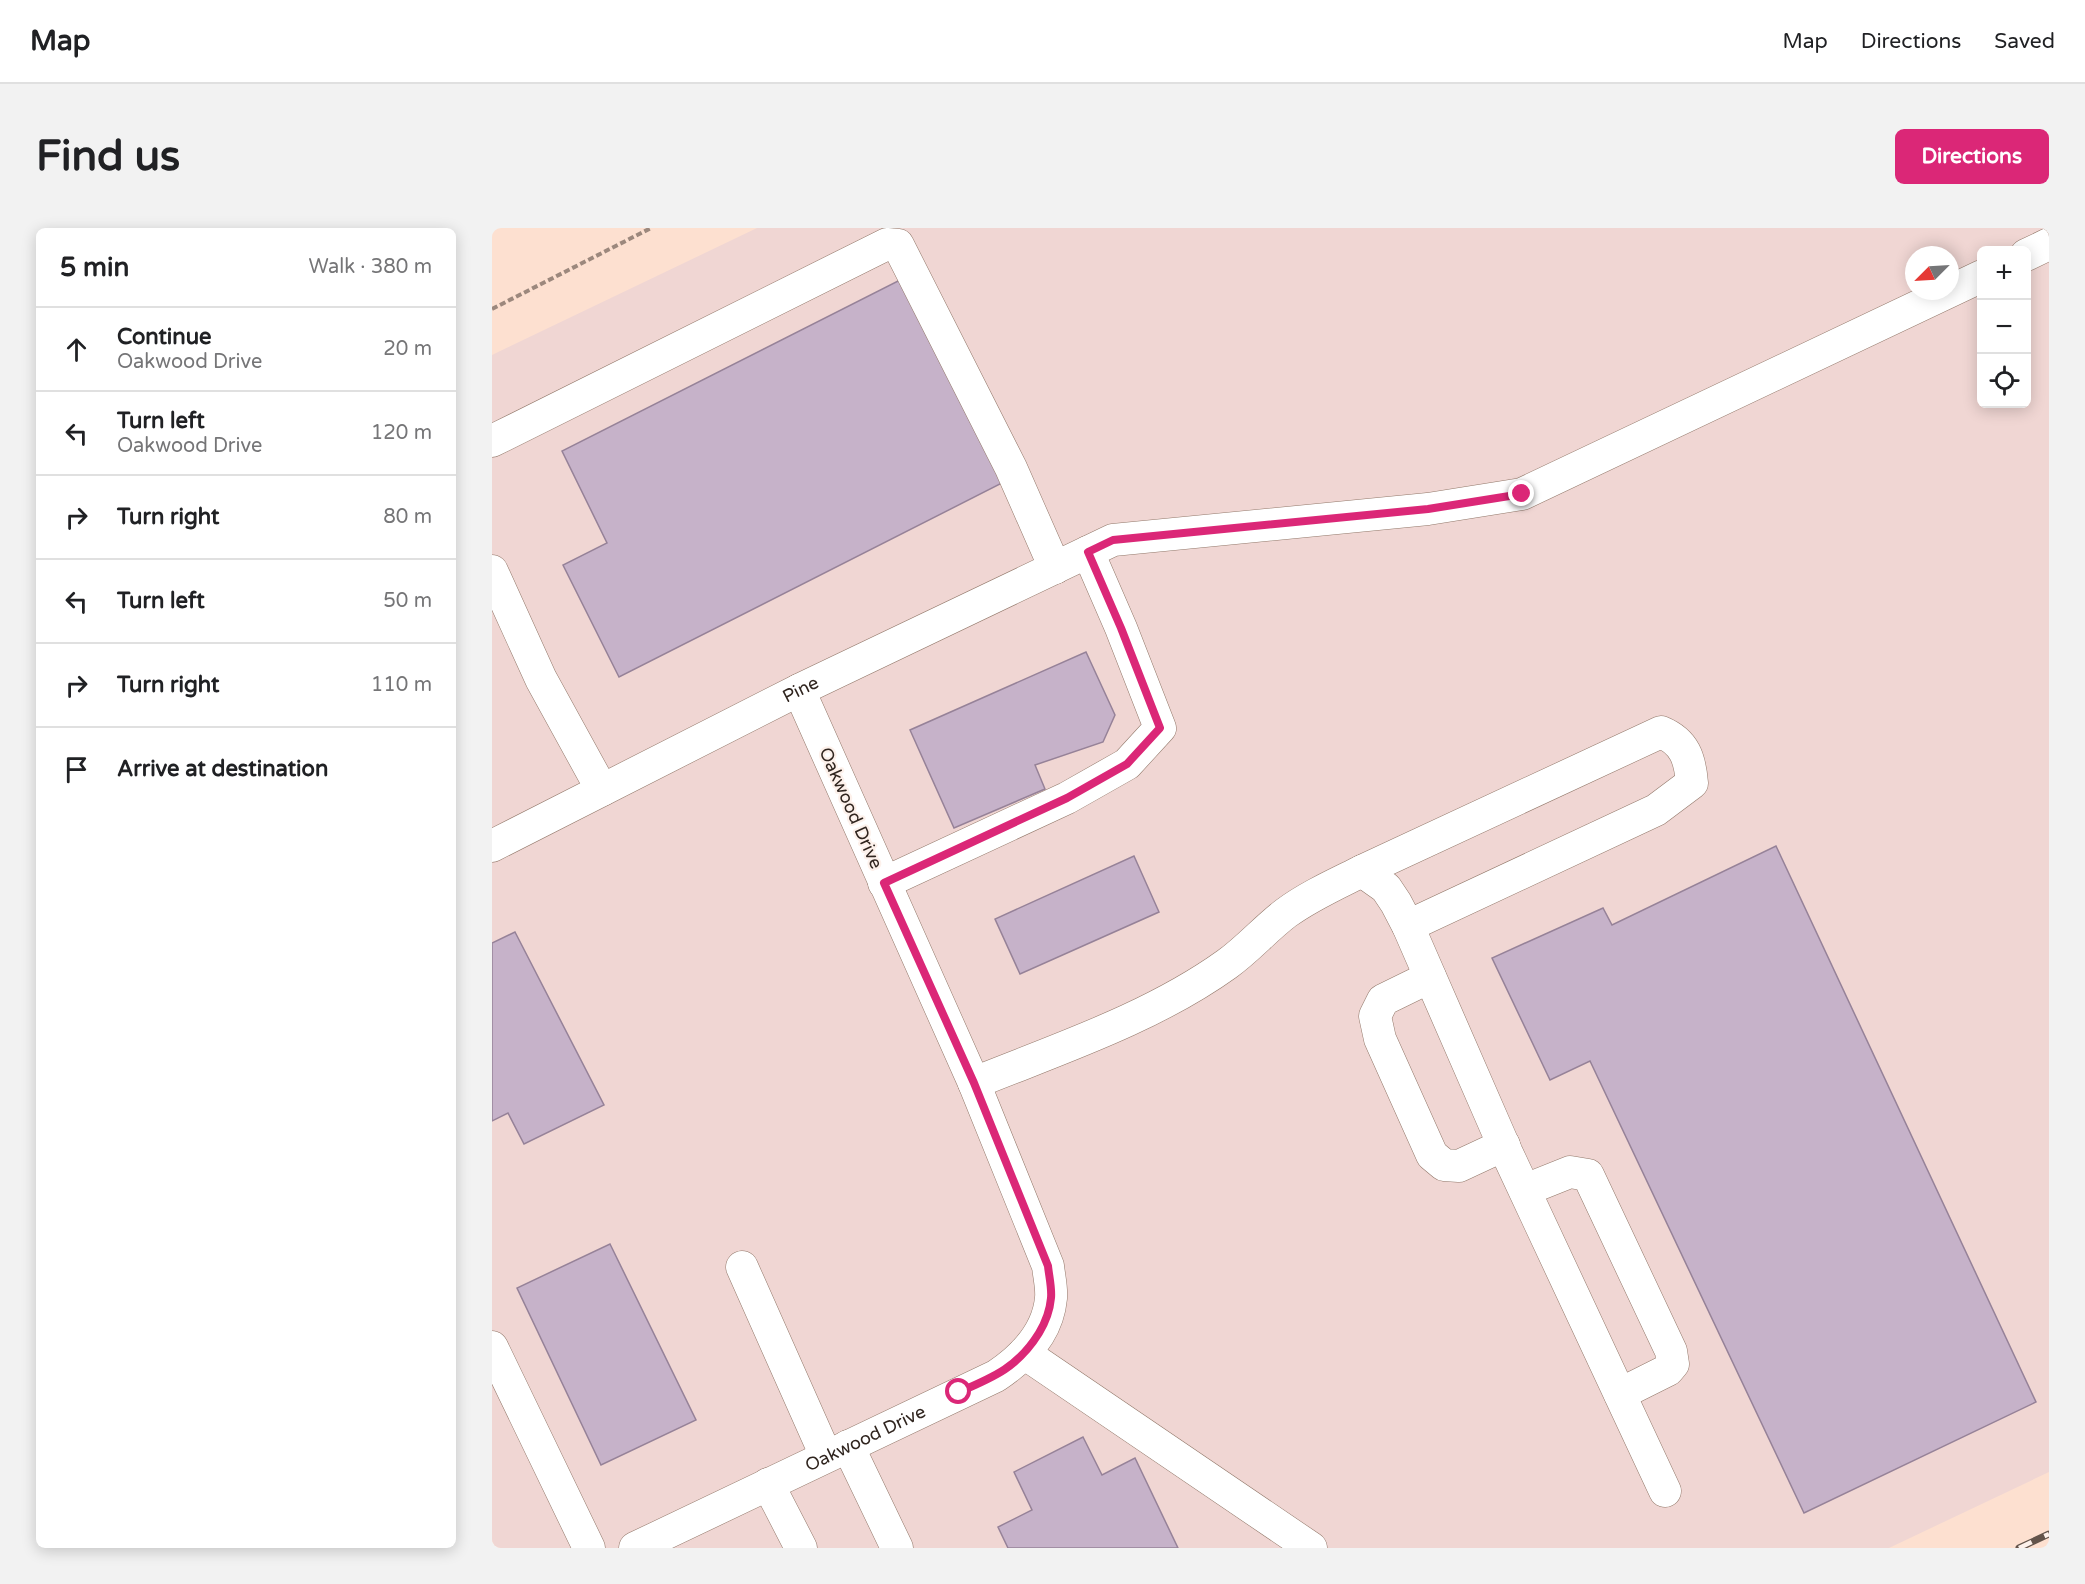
<!DOCTYPE html>
<meta charset="utf-8">
<style>
:root{--surface:#fff;--page:#f2f2f2;--text:#202124;--muted:#757577;--line:#e0e0e0;--accent:#db2777}
body{margin:0;font-family:"Varela Round",sans-serif;background:var(--page);color:var(--text)}
.controls{position:absolute;right:18px;top:18px;display:grid;overflow:hidden;border-radius:9px;box-shadow:0 3px 15px #0003}
.controls button{width:54px;height:54px;display:grid;place-items:center;padding:0;border:0;border-bottom:2px solid var(--line);background:var(--surface);color:var(--text);font:30px sans-serif}
.compass{position:absolute;left:1413px;top:18px;width:54px;height:54px;border-radius:50%;background:var(--surface);box-shadow:0 3px 15px #0003;rotate:246deg}
.stop{position:absolute;width:18px;height:18px;margin:-14px;border:4px solid #db2777;border-radius:50%;background:#fff}
.stop.end{background:#db2777;border-color:#fff;box-shadow:0 2px 6px #0008}
.list{margin:0;padding:0;list-style:none}
h2{display:flex;justify-content:space-between;align-items:center;height:78px;margin:0;padding:0 24px;font-size:26px}
h2 small{font-size:20px;font-weight:400;color:var(--muted)}
.list li{display:grid;grid-template-columns:39px 1fr auto;gap:18px;align-items:center;box-sizing:border-box;height:84px;padding:0 24px;border-top:2px solid var(--line)}
.list b{display:block;font-size:22px;white-space:nowrap}
.list p{margin:0;font-size:20px;white-space:nowrap;color:var(--muted)}
.list em{font-size:20px;font-style:normal;color:var(--muted)}
.icon{flex:none;width:33px;height:33px;fill:none;stroke:currentColor;stroke-width:2;stroke-linecap:round;stroke-linejoin:round}
.map{position:relative;flex:none;width:1557px;height:1320px;overflow:hidden;border-radius:9px}
header{display:flex;align-items:center;gap:36px;box-sizing:border-box;height:84px;padding:0 30px;background:var(--surface);border-bottom:2px solid var(--line)}
header strong{font-size:28px}
nav{display:flex;gap:33px;margin-inline-start:auto;font-size:21px}
.intro{display:flex;align-items:center;justify-content:space-between;box-sizing:border-box;height:144px;padding:0 36px}
h1{margin:0;font-size:42px}
.button{padding:15px 27px;border-radius:9px;background:var(--accent);color:#fff;font-size:21px;font-weight:700}
main{display:flex;gap:36px;padding:0 36px}
aside{flex:1;background:var(--surface);border-radius:9px;box-shadow:0 3px 15px #0003}
.map>svg:first-child{display:block}
.industrial{fill:#f0d6d3;fill-rule:evenodd}
.building{fill:#c6b2c9;stroke:#968298;stroke-width:1.5}
.lines{fill:none;stroke-linecap:round;stroke-linejoin:round}
.minor-casing{stroke:#92786a;stroke-width:33}
.path{stroke:#9c887d;stroke-width:4;stroke-dasharray:6 3;stroke-linecap:butt}
.minor{stroke:#fff;stroke-width:32}
.rail-casing{stroke:#63544b;stroke-width:7}
.rail{stroke:#fdf1eb;stroke-width:4.5;stroke-dasharray:14;stroke-linecap:butt}
.route{stroke:#db2777;stroke-width:8}
.labels{text-anchor:middle;dominant-baseline:central;stroke-width:4.5;stroke-linejoin:round;paint-order:stroke}
.street-label{font-size:18px;fill:#30251f;stroke:#fdf1eb}
</style>
<header>
<strong>Map</strong>
<nav><a>Map</a><a>Directions</a><a>Saved</a></nav>
</header>
<div class="intro"><h1>Find us</h1><a class="button">Directions</a></div>
<main>
<aside>
<h2>5 min<small>Walk · 380 m</small></h2>
<ul class="list">
<li><svg class="icon" aria-label="ahead" viewBox="0 0 24 24"><path d="M12 20V5M6 11l6-6 6 6"/></svg><div><b>Continue</b><p>Oakwood Drive</p></div><em>20 m</em></li>
<li><svg class="icon" aria-label="left" viewBox="0 0 24 24"><path d="M17 20v-9H6M10 6l-5 5 5 5"/></svg><div><b>Turn left</b><p>Oakwood Drive</p></div><em>120 m</em></li>
<li><svg class="icon" aria-label="right" viewBox="0 0 24 24"><path d="M7 20v-9h11M14 6l5 5-5 5"/></svg><div><b>Turn right</b></div><em>80 m</em></li>
<li><svg class="icon" aria-label="left" viewBox="0 0 24 24"><path d="M17 20v-9H6M10 6l-5 5 5 5"/></svg><div><b>Turn left</b></div><em>50 m</em></li>
<li><svg class="icon" aria-label="right" viewBox="0 0 24 24"><path d="M7 20v-9h11M14 6l5 5-5 5"/></svg><div><b>Turn right</b></div><em>110 m</em></li>
<li><svg class="icon" aria-label="arrive" viewBox="0 0 24 24"><path d="M6 21V4h12l-3 4 3 4H6"/></svg><div><b>Arrive at destination</b></div></li>
</ul>
</aside>
<div class="map">
<svg width="1557" height="1320" viewBox="0 0 1557 1320">
<rect width="100%" height="100%" fill="#fde0d0"/>
<!-- industrial -->
<path class="industrial" d="M265,0H1557V1244L1397,1320H0V127ZM1490,22H1534V176H1490ZM1422,27H1458V63H1422Z"/>
<!-- building -->
<path class="building" d="M408,52L510,255L127,449L71,337L115,315L70,223Z
M594,424L623,487L611,514L543,537L553,561L462,600L418,502Z
M1284,618L1544,1174L1312,1285L1098,833L1058,852L1000,730L1111,680L1120,697Z
M642,628L667,684L528,746L503,691Z
M23,704L112,877L32,916L16,885L0,893V715Z
M118,1016L204,1192L109,1237L25,1060Z
M591,1209L610,1247L643,1230L686,1320H516L506,1299L540,1282L522,1244Z"/>
<g class="lines">
<defs>
<g id="minor">
<path d="M1534,27L1557,16"/>
<path d="M0,213L395,16L406,17L519,240L563,340"/>
<path d="M0,343L49,451L110,562"/>
<path id="s1" d="M0,618L307,462L621,312L936,281L1030,266L1490,48"/>
<path d="M870,643L1169,504C1193,514 1198,531 1200,555L1164,582L916,698"/>
<path d="M392,655L575,570L635,536L668,500L629,400L596,324"/>
<path d="M938,749L891,772L883,788L888,811L940,927L952,937L967,938L1012,917"/>
<path d="M482,855C566,821 660,790 735,736C756,721 773,701 794,685C817,668 844,656 870,643L894,660L904,675L916,698L1015,925L1173,1263"/>
<path d="M1033,962L1078,944L1096,947L1179,1123L1181,1136L1176,1142L1128,1166"/>
<path d="M250,1039L334,1228"/>
<path d="M0,1119L97,1320"/>
<path d="M532,1125L819,1320"/>
<path d="M356,1218L405,1320"/>
<path d="M276,1256L309,1320"/>
<path id="s2" d="M143,1320L504,1148C531,1130 556,1104 559,1070C560,1060 557,1048 556,1038L482,855L307,462"/>
</g>
</defs>
<!-- minor casing -->
<use href="#minor" class="minor-casing"/>
<!-- path -->
<path class="path" d="M0,81L159,0"/>
<!-- minor -->
<use href="#minor" class="minor"/>
<defs>
<path id="rail" d="M1527,1320L1557,1306"/>
</defs>
<!-- rail casing -->
<use href="#rail" class="rail-casing"/>
<!-- rail -->
<use href="#rail" class="rail"/>
</g>
<g class="lines">
<!-- route -->
<path class="route" d="M467,1164C502,1149 526,1139 547,1105C553,1095 558,1081 559,1070C560,1060 557,1048 556,1038L482,855L392,655L575,570L635,536L668,500L629,400L596,324L621,312L936,281L1030,266"/>
</g>
<g class="labels">
<!-- street labels -->
<g class="street-label">
<text stroke="none"><textPath href="#s1" startOffset="346">Pine</textPath></text>
<text transform="translate(359 580) rotate(66)">Oakwood Drive</text>
<text stroke="none"><textPath href="#s2" startOffset="255">Oakwood Drive</textPath></text>
</g>
</g>
</svg>
<div class="controls">
<button>+</button>
<button>−</button>
<button><svg class="icon" aria-label="locate" viewBox="0 0 24 24"><circle cx="12" cy="12" r="6"/><path d="M12 2v4M12 18v4M2 12h4M18 12h4"/></svg></button>
</div>
<svg class="compass" viewBox="-18 -18 36 36"><path d="M0-13l5 13h-10z" fill="#e53935"/><path d="M0 13l5-13h-10z" fill="#757577"/></svg>
<div class="stop" style="left:467px;top:1164px"></div>
<div class="stop end" style="left:1030px;top:266px"></div>
</div>
</main>
